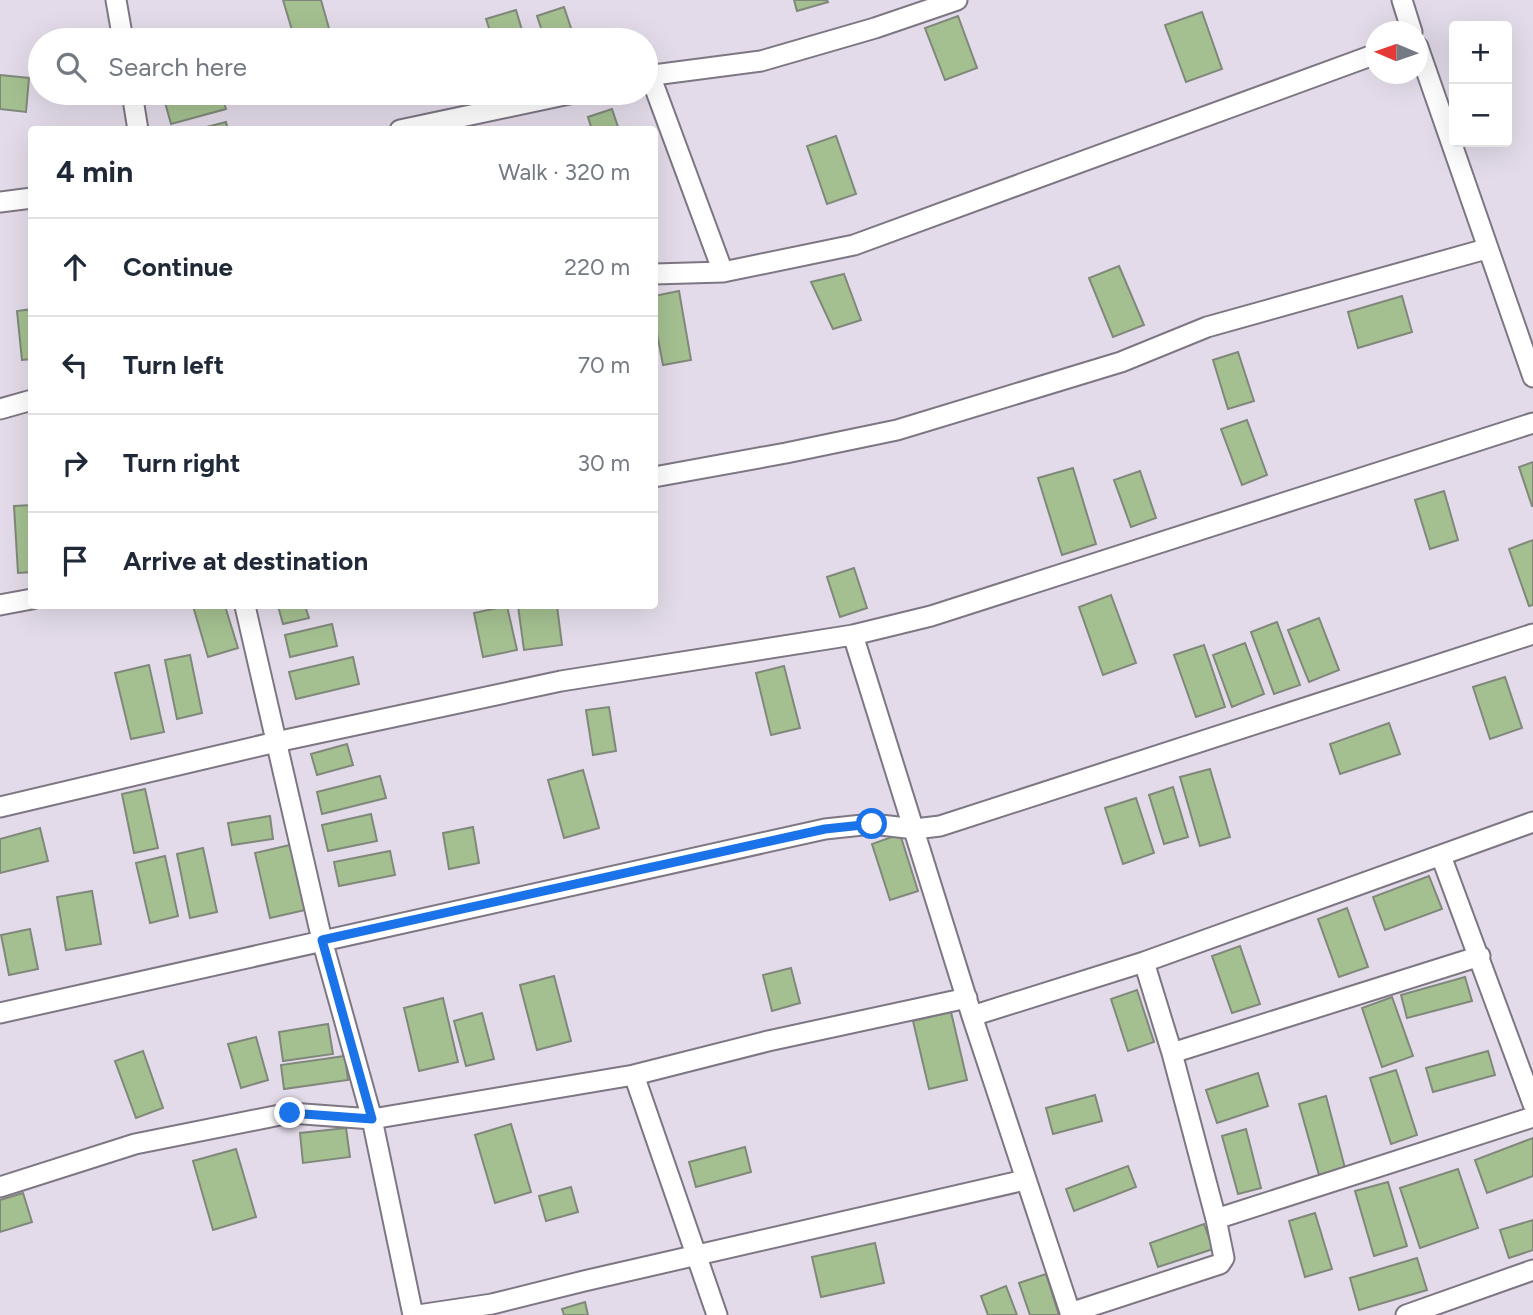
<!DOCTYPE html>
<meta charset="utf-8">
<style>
:root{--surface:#fff;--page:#f6f6f7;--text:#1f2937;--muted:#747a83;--line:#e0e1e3}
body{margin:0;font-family:Figtree,sans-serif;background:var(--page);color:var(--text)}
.controls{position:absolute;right:21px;top:21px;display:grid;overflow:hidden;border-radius:7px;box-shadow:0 7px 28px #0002}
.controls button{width:63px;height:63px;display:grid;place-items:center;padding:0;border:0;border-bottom:2px solid var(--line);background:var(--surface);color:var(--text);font:35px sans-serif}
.compass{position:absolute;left:1365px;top:21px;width:63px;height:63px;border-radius:50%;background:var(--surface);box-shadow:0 7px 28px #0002;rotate:272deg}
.stop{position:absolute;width:21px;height:21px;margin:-16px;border:5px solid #1a73e8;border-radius:50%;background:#fff}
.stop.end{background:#1a73e8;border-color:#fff;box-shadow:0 2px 7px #0008}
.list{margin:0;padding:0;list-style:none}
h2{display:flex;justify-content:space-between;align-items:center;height:91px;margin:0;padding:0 28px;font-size:30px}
h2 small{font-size:23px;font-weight:400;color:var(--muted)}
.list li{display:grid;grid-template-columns:46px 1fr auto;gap:21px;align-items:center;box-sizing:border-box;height:98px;padding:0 28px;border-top:2px solid var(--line)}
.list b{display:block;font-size:26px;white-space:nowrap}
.list em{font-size:23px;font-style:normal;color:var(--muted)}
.icon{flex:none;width:38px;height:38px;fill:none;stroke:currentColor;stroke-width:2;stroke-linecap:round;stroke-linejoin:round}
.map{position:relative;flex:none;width:1533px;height:1315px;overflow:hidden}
.search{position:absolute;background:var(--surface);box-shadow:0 7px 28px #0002;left:28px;top:28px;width:630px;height:77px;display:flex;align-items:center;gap:18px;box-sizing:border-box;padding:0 24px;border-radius:38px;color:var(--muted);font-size:26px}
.panel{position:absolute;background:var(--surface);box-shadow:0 7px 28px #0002;left:28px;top:126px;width:630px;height:483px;border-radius:7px}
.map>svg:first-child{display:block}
.building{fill:#a4c090;stroke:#80887b;stroke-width:2}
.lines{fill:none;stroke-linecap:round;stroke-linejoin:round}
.street-casing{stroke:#7e7683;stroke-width:23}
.street{stroke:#fff;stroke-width:19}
.route{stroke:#1a73e8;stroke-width:9}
</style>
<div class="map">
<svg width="1533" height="1315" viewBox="0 0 1533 1315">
<rect width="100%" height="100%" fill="#e3dbe9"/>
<!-- building -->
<path class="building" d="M283,0H321L330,32L303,40H295Z
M794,0H827L828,2L797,11Z
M564,7L575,40H545L537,16Z
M516,10L525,40H493L486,19Z
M1202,12L1222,69L1186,82L1165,25Z
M958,16L977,68L945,80L925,28Z
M0,75L29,78L26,112L0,109Z
M173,93H221L226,109L171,124L163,95Z
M612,109L619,130H592L588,117Z
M226,122L228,130H195Z
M836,136L856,194L827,204L807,146Z
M1119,266L1144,325L1113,337L1089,278Z
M844,274L861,320L833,329L811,282Z
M679,291L691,360L663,365L654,318V296Z
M1402,296L1412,332L1358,348L1348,312Z
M32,309V359L22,360L17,311Z
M1238,352L1254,401L1228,409L1213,360Z
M1247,420L1267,475L1242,485L1221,429Z
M1533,462V506H1532L1519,467Z
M1073,468L1096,544L1062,555L1038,478Z
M1140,471L1156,518L1131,527L1114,480Z
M1444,491L1458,540L1430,549L1415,500Z
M32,505V572L18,573L14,506Z
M1533,540V605L1529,606L1509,549Z
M854,568L867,608L840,617L827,577Z
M1111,595L1136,663L1103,675L1079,607Z
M193,606H225L238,648L208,657Z
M278,606H305L309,618L283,624Z
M507,606L517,650L483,657L474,613Z
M518,606H557L562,645L524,650Z
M1319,618L1339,670L1309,682L1288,630Z
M1277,622L1300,685L1274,694L1251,632Z
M332,624L337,646L290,657L285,635Z
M1245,643L1264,694L1232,707L1213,655Z
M1204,645L1225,707L1196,717L1174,655Z
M190,655L202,713L177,719L165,660Z
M353,657L359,684L296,699L289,672Z
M149,665L164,732L131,739L115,673Z
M784,666L800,728L771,735L756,673Z
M1505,677L1522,728L1490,739L1473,687Z
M609,707L616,751L593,755L586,710Z
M1389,723L1400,754L1340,774L1330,744Z
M347,744L353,765L317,775L311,754Z
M1210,769L1230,837L1200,846L1180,777Z
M583,770L599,828L564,838L548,780Z
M380,776L386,798L322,814L317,792Z
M1173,787L1188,837L1164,844L1149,795Z
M145,789L158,848L134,853L122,794Z
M1136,798L1154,853L1123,864L1105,808Z
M371,814L377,841L328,851L322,825Z
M270,816L273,839L232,845L228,823Z
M473,827L479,863L449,869L443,833Z
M40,828L48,861L0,873V839Z
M900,834L918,891L890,900L872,844Z
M290,845L305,910L270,918L255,853Z
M203,848L217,912L190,918L177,854Z
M390,851L395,875L339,886L334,862Z
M165,856L178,916L150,923L136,863Z
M1429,876L1442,909L1385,930L1373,897Z
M92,891L101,944L66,950L57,897Z
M1347,908L1368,967L1339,977L1318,919Z
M30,929L38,969L9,975L1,935Z
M1240,946L1260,1004L1232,1013L1212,956Z
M791,968L800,1003L772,1011L763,975Z
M554,976L571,1041L537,1050L520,985Z
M1465,977L1472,1001L1407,1018L1401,995Z
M1137,990L1154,1042L1128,1051L1111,999Z
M1392,997L1413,1056L1382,1067L1362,1008Z
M443,998L458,1062L419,1071L404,1008Z
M951,1012L967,1080L929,1089L913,1021Z
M482,1013L494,1059L466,1066L454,1021Z
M328,1024L333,1054L283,1061L279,1032Z
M256,1037L268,1080L241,1088L228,1044Z
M143,1051L163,1108L136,1118L115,1061Z
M1488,1051L1495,1075L1433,1092L1426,1068Z
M345,1056L348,1080L284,1089L281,1065Z
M1396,1070L1417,1135L1391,1144L1370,1078Z
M1258,1073L1268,1106L1217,1123L1206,1090Z
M1095,1095L1102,1121L1053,1134L1046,1108Z
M1326,1096L1345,1168L1319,1175L1299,1104Z
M511,1124L531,1192L495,1203L475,1135Z
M346,1128L350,1157L303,1163L300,1133Z
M1246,1129L1261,1188L1238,1194L1222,1136Z
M1533,1138V1176L1487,1193L1475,1160Z
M745,1147L751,1172L696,1187L689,1162Z
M236,1149L256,1217L213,1230L193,1161Z
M1128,1166L1136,1187L1074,1211L1066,1189Z
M1458,1169L1478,1228L1420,1248L1400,1188Z
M1388,1182L1407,1246L1374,1256L1355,1191Z
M571,1187L578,1212L546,1221L539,1196Z
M23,1193L32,1222L0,1232V1200Z
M1315,1213L1332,1269L1305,1277L1289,1221Z
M1533,1220V1250L1509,1258L1500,1230Z
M1204,1224L1213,1249L1158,1267L1150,1243Z
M875,1243L884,1283L821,1297L812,1257Z
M1417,1258L1427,1290L1359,1310L1350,1278Z
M1046,1274L1059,1315H1030L1019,1283Z
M1006,1286L1017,1315H988L981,1296Z
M585,1302L588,1315H564L562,1309Z"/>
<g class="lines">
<defs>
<path id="street" d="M116,0L123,40
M1402,0L1412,32
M1418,47L1533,377
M650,75L723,272
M646,76L761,61L875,28L957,0
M132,93L138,130
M400,130L574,93
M0,202L32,198
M654,274L723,272L854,245L1376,54
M0,409L32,400
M654,477L786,453L897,430L1121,362L1207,327L1486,249
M0,605L32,599
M245,606L322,940L372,1119L413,1315
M853,635L972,1016L1071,1315
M0,807L276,742L561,681L853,635L931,616L1533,423
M1441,856L1533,1104
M0,1013L825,829L872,824L915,829L940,826L1533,634
M972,1016L1144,962L1533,822
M1172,1053L1480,956
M634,1075L717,1315
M0,1187L135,1144L290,1113L372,1119L634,1075L768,1041L967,998
M1216,1219L1533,1117
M1070,1313L1220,1264L1224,1258L1216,1219L1172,1053L1144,962
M418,1315L492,1304L584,1281L1025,1180
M1406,1315L1533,1270"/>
</defs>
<!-- street casing -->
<use href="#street" class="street-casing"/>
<!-- street -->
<use href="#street" class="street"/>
</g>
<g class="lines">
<!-- route -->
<path class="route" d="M290,1113L372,1119L322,940L825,829L872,824"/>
</g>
</svg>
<div class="controls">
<button>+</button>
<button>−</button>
</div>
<svg class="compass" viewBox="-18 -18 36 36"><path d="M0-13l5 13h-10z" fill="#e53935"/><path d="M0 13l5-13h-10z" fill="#747a83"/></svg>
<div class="stop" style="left:872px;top:824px"></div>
<div class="stop end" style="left:290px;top:1113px"></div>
<div class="search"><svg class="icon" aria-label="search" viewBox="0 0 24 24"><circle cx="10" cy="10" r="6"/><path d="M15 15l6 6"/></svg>Search here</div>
<section class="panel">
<h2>4 min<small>Walk · 320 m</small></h2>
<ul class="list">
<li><svg class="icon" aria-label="ahead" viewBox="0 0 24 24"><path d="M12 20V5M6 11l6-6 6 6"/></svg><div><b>Continue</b></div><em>220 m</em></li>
<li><svg class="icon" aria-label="left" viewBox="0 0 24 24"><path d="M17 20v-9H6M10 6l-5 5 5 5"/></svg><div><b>Turn left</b></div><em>70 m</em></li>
<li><svg class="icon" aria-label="right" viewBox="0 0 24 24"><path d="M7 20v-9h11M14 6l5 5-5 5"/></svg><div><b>Turn right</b></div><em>30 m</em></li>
<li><svg class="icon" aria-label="arrive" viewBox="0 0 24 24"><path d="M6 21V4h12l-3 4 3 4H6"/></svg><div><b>Arrive at destination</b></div></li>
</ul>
</section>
</div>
